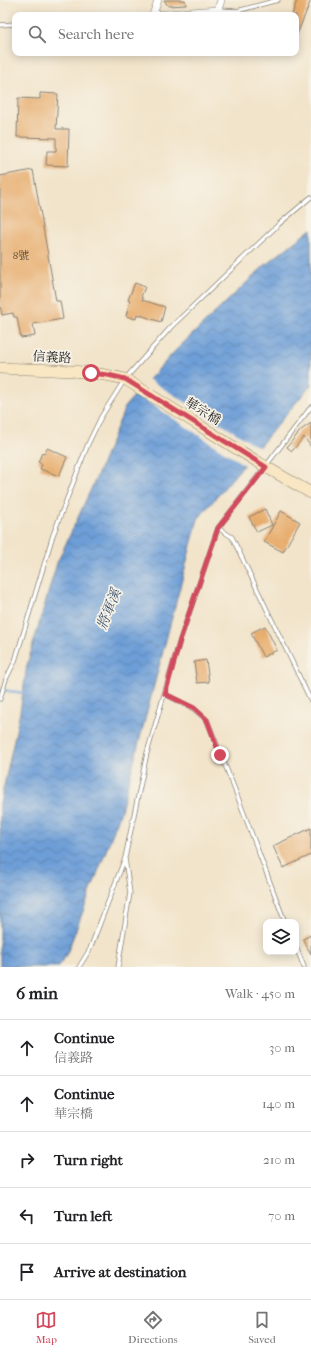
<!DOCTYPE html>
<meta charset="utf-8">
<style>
:root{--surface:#fff;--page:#f2f2f2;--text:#202124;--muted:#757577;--line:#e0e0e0;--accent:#d1495b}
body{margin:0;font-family:"IM FELL French Canon","Noto Serif TC",serif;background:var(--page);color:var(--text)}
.controls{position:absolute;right:12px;bottom:12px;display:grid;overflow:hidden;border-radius:8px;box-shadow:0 2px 10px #0003}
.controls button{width:36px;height:36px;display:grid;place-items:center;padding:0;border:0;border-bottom:1px solid var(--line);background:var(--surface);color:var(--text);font:20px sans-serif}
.stop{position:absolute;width:12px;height:12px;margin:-9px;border:3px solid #d1495b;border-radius:50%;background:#fff}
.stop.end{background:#d1495b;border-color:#fff;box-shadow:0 1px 4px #0008}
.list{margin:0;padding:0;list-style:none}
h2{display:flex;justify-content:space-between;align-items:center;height:52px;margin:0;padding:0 16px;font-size:17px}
h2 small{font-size:13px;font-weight:400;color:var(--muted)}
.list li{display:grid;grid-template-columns:26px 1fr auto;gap:12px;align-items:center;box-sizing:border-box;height:56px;padding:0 16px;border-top:1px solid var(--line)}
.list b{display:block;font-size:15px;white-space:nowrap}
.list p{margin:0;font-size:13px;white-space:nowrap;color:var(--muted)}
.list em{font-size:13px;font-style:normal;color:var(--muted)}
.icon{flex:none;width:22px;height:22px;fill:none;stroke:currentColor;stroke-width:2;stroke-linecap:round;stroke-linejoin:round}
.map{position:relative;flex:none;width:311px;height:967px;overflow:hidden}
.search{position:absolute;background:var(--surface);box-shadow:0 2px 10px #0003;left:12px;right:12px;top:12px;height:44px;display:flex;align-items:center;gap:10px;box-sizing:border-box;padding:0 14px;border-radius:8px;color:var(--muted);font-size:15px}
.sheet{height:332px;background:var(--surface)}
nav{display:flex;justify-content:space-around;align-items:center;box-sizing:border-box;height:56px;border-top:1px solid var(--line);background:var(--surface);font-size:11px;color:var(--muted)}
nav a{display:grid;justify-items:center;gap:2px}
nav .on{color:var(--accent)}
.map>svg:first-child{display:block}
.water{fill:url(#water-waves);stroke:#445d7a}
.pier{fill:#f2e4ca}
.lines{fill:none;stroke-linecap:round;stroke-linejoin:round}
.stream{stroke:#6d9ed7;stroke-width:2.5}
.building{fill:#e7ab6b}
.lane-casing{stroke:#878073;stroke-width:5}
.street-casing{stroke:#878073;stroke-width:8}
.secondary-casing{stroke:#878073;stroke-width:12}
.lane{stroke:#fff;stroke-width:3.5}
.street{stroke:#fff;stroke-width:7}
.secondary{stroke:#f9e7c3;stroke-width:11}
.route{stroke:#d1495b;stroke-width:5}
.labels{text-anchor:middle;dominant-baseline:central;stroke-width:3.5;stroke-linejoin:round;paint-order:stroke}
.number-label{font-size:11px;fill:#4f4030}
.street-label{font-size:13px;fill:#1c1c1c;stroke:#f7f3e8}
.water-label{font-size:14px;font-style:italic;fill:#405670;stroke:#f7f3e8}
</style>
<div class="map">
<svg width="311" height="967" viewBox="0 0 311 967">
<defs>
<pattern id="water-waves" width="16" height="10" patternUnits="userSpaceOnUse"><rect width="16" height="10" fill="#6d9ed7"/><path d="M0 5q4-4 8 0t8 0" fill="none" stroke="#5980ae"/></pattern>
</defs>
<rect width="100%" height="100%" fill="#f7f3e8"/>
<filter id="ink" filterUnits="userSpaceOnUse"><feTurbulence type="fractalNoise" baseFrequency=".025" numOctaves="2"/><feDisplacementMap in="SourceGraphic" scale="8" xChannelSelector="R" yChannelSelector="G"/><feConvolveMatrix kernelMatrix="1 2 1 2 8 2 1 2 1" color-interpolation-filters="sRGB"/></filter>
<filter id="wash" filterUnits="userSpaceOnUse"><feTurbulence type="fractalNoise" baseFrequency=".012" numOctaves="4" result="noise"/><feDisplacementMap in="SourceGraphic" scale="16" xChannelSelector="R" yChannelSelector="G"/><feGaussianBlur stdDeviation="0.9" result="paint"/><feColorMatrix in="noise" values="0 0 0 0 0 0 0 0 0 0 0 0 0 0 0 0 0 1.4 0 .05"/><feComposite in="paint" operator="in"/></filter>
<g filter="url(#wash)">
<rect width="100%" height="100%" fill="#f2e4ca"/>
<!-- water -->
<path class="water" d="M311,229V385L198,519L120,814L66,956L57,967H0V804L20,712L27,665L57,563L97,476L126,405L175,351L264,266Z"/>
<!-- pier -->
<path class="pier" d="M148,379L260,448L246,466L134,393Z"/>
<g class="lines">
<!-- stream -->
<path class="stream" d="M0,690L25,693"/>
</g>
<g id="blocks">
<!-- building -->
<path class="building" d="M164,0H185L186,5L168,6Z
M297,0H311L296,37V15H292Z
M40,93L58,94L56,129H69L68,166L46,165L47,151H56V138L17,137L18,98L40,99Z
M33,170L56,301H60L63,319L33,324L35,336L21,338L17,317H14L13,313L2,315L0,306V176Z
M135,283L145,287L141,297L143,298L142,300L165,307L161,322L137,314L136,319L126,316L130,301L128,300Z
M311,423V447L304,437L292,451L287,447L301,430Z
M47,448L67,457L59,476L40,469L42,464L38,462L42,453L44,454Z
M265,509L272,525L257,532L249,517Z
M281,511L300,522L283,552L264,542Z
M265,626L277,650L263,657L251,633Z
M206,660L209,682L197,683L194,662Z
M311,828V855L283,868L273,846Z
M311,935V954L303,939Z"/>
</g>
</g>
<g filter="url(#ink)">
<use href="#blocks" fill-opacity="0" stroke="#878073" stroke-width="1"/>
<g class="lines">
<defs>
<path id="lane" d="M219,10L237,11L278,0
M0,25L15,24
M218,528L232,537L311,701
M165,694L194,709L207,720L237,795L285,922
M0,699L6,679L15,661L53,535L88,444L101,417L125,379L171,327L279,224L311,197
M296,947L304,967
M79,967L90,949L125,858L147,753L180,640L218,528L311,407
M118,967L130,893L125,859"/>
<path id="street" d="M158,0L153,15L218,10L221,0"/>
<path id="secondary" d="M0,368C41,370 85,369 125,379L266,467L311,493"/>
</defs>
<!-- lane casing -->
<use href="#lane" class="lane-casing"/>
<!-- street casing -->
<use href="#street" class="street-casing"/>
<!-- secondary casing -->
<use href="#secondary" class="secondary-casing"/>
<!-- lane -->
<use href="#lane" class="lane"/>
<!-- street -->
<use href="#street" class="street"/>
<!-- secondary -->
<use href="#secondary" class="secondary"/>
</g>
</g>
<g class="lines" filter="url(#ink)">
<!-- route -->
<path class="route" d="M91,373L108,375L125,379L266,467L218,528L180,640L165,694L194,708L207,720L220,755"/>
</g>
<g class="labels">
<!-- number labels -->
<g class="number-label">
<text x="21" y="255">8號</text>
</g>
<!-- street labels -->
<g class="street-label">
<text transform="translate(52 357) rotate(3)">信義路</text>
<text transform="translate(203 411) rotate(32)">華宗橋</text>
</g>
<!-- water labels -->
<g class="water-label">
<text transform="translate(109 609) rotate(-68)">將軍溪</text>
</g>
</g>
</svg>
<div class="controls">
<button><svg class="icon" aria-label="layers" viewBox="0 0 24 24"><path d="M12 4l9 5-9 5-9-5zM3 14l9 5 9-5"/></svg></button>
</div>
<div class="stop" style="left:91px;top:373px"></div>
<div class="stop end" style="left:220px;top:755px"></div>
<div class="search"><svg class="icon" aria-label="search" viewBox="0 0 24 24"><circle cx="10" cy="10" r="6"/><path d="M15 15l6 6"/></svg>Search here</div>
</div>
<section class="sheet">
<h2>6 min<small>Walk · 450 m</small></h2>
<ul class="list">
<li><svg class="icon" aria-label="ahead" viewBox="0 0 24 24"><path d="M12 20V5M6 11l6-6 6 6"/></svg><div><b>Continue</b><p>信義路</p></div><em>30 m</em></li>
<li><svg class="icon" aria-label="ahead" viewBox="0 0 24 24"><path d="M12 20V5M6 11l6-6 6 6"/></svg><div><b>Continue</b><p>華宗橋</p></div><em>140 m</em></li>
<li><svg class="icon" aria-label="right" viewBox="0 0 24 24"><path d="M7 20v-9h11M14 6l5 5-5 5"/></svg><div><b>Turn right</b></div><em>210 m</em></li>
<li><svg class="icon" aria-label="left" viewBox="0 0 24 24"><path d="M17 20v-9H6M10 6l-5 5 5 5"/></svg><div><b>Turn left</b></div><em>70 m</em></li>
<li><svg class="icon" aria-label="arrive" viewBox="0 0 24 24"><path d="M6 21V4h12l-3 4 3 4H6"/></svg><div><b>Arrive at destination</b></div></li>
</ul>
</section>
<nav>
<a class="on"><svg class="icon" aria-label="map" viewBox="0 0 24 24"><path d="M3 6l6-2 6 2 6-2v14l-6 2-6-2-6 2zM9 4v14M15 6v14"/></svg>Map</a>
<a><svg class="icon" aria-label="directions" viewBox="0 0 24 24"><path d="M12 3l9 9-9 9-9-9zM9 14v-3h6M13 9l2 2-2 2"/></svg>Directions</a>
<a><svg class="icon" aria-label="saved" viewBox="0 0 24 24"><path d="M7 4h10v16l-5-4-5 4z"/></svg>Saved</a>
</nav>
